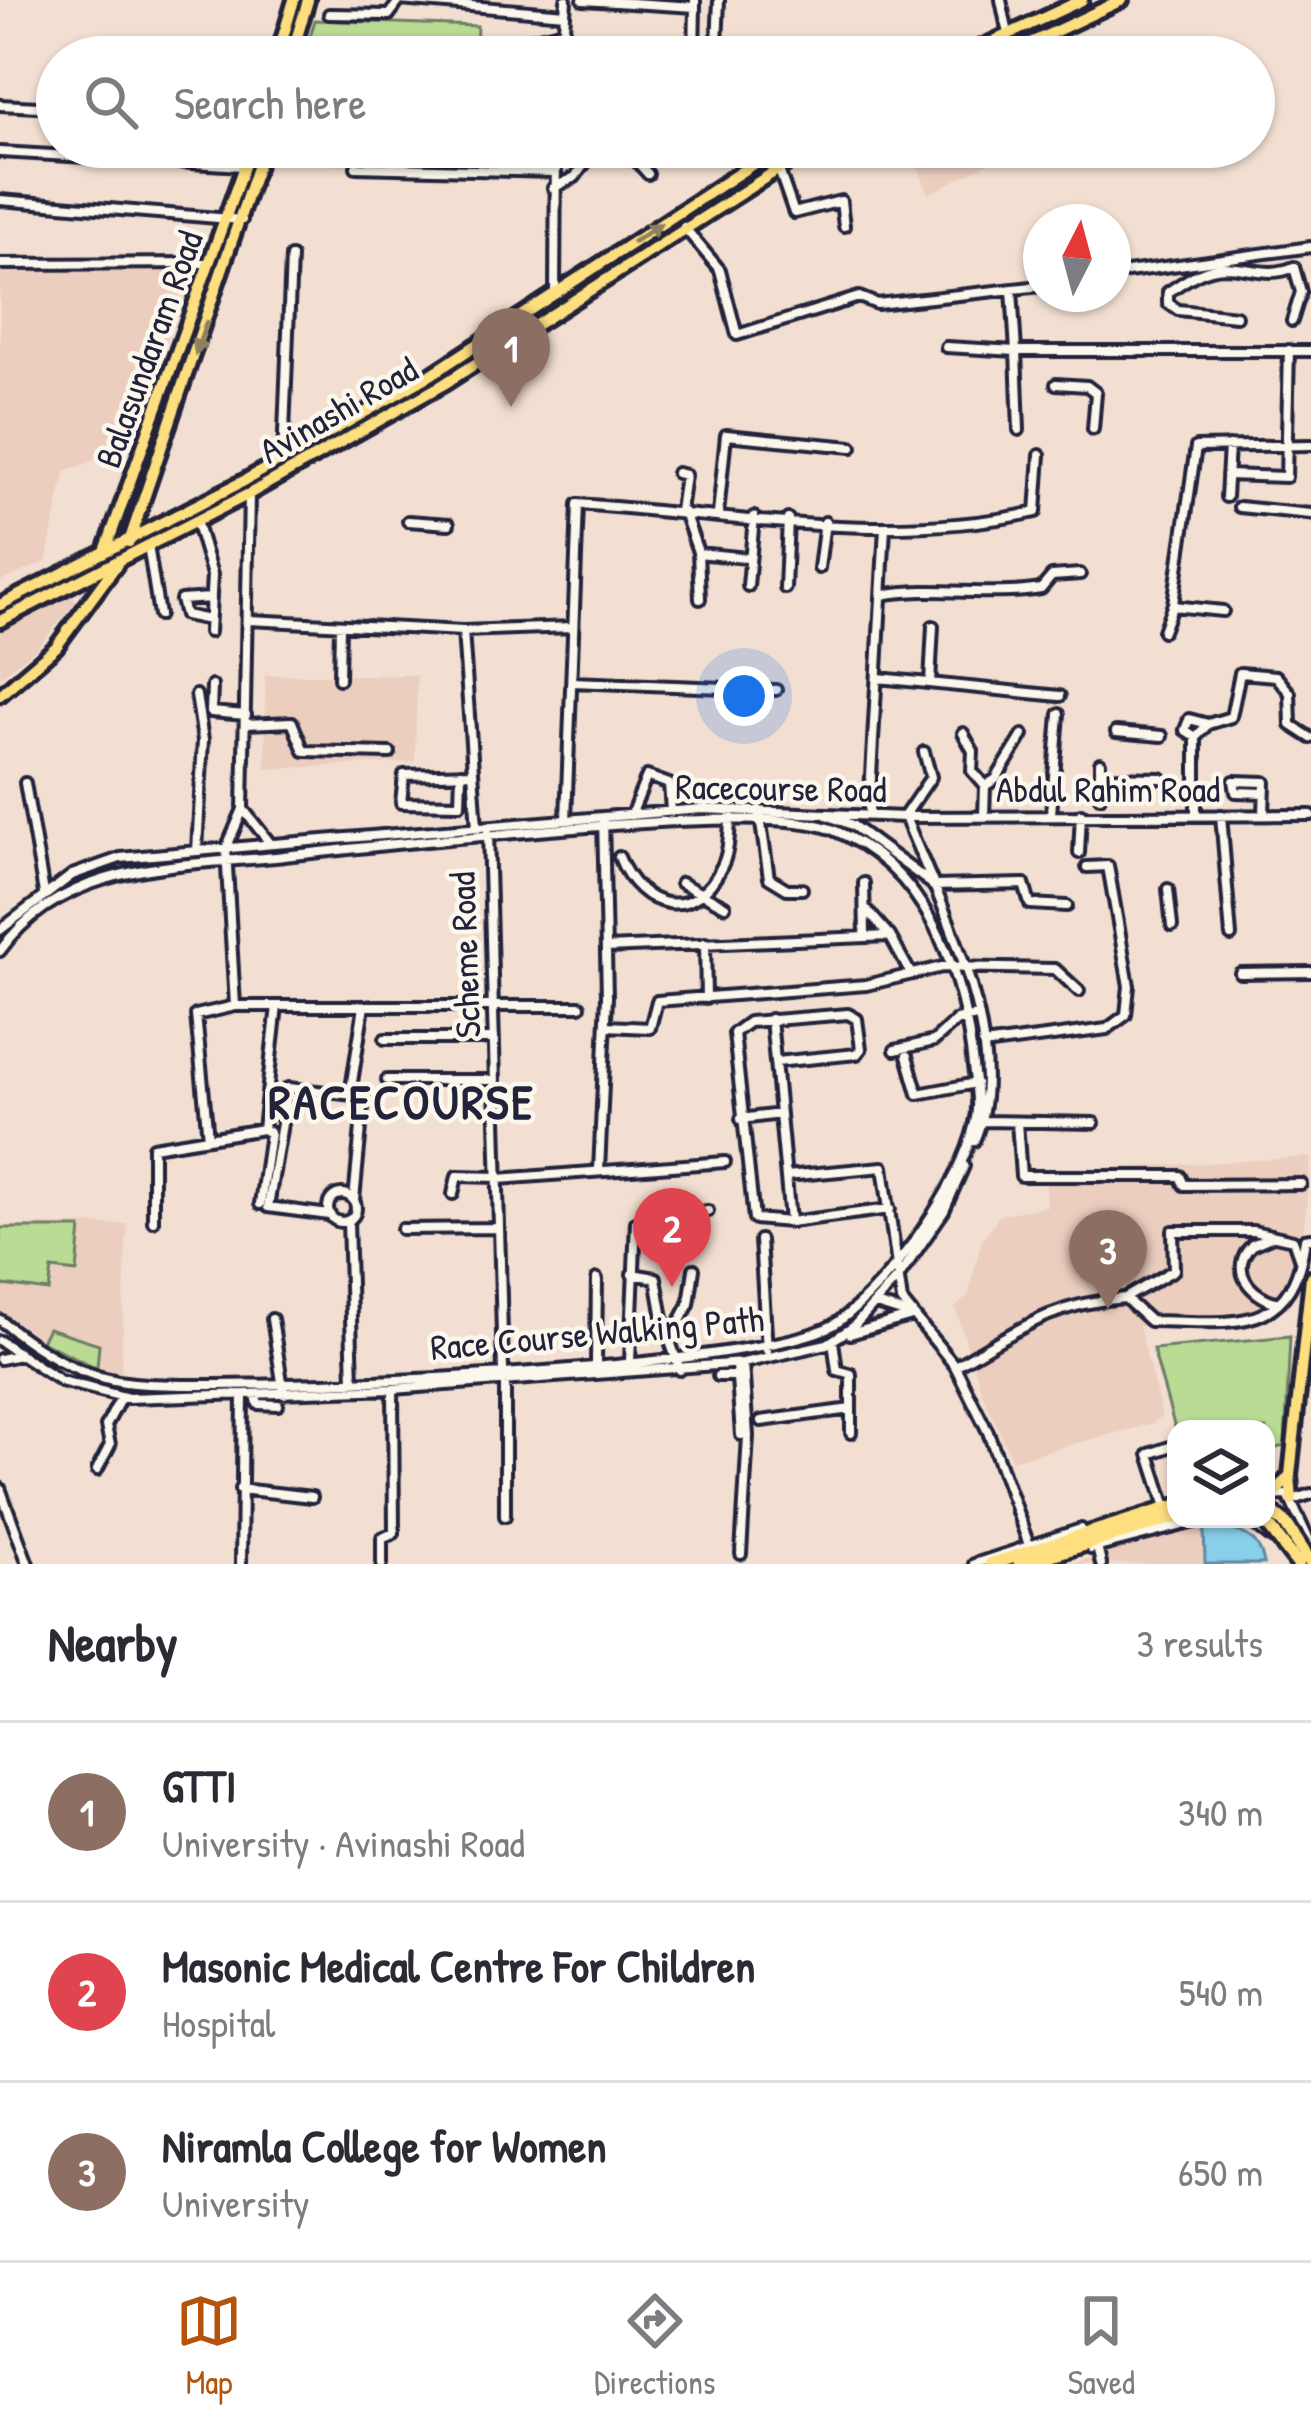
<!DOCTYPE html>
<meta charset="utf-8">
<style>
:root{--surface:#fff;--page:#f7f7f7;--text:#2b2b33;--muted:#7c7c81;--line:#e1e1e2;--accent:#b45309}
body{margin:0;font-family:"Patrick Hand",sans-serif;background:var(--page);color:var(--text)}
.controls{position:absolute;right:36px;bottom:36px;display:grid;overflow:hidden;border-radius:24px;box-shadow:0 3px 9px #0004}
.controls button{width:108px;height:108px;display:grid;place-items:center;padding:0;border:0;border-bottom:3px solid var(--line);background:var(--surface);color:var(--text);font:60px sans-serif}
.compass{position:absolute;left:1023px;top:204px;width:108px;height:108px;border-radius:50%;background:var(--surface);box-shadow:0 3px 9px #0004;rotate:6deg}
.you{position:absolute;left:744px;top:696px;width:42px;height:42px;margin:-30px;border:9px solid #fff;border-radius:50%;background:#1a73e8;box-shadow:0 0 0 18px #1a73e833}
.badge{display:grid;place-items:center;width:78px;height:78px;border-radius:50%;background:var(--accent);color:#fff;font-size:39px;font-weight:700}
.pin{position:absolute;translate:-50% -99px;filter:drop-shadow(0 3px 6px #0008)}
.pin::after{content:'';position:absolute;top:63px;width:42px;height:36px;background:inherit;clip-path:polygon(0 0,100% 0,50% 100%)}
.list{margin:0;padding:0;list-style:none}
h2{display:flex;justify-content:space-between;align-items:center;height:156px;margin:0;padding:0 48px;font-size:51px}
h2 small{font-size:39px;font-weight:400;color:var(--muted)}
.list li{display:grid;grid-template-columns:78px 1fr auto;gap:36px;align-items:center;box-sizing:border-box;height:180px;padding:0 48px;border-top:3px solid var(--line)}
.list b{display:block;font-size:45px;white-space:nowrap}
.list p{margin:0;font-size:39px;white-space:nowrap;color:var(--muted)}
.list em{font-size:39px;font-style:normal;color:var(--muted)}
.icon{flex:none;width:66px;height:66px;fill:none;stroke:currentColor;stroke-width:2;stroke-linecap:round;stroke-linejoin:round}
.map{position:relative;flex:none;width:1311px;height:1564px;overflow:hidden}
.search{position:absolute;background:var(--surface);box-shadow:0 3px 9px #0004;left:36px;right:36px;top:36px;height:132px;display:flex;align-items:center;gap:30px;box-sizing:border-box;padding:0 42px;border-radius:66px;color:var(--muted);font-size:45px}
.sheet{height:696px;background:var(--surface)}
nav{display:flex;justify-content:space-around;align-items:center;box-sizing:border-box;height:168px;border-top:3px solid var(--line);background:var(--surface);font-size:33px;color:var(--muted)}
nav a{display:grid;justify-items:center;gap:6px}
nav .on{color:var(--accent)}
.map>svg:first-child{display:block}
.built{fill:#ebcebe}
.green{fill:#b9db94;stroke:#6e7e68;stroke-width:3}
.water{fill:#88cfe9;stroke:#5f8aa3;stroke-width:3}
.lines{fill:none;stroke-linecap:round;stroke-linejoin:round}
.minor-casing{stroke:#22223b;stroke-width:16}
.major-casing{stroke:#22223b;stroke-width:20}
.highway-casing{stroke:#22223b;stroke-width:21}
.minor{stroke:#fbf7ec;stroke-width:8}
.major{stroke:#fddf80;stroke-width:10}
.highway{stroke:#fddf80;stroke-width:12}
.highway-bridge-casing{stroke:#22223b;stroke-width:21;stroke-linecap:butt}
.highway-bridge{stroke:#fddf80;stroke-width:12}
.oneway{fill:#90805e}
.labels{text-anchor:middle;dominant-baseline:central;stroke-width:9;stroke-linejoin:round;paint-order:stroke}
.street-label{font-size:36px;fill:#22223b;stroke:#fbf7ec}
.district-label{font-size:48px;font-weight:bold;letter-spacing:3px;fill:#22223b;stroke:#fbf7ec}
</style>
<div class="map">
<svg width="1311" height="1564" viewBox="0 0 1311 1564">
<rect width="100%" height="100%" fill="#f2dfd1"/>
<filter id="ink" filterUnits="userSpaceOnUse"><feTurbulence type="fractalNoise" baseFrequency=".00833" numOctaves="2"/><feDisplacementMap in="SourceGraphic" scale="24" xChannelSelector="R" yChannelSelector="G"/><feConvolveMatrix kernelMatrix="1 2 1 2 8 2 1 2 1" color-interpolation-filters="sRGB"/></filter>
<g filter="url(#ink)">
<!-- built -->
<path class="built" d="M910,147H1020L929,194Z
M191,267L129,447L65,472L46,562L0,581V269Z
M72,595L76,602L38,647L0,677V630Z
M265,675H417L415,762L266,769Z
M1311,1157L1297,1297L1275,1301L1248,1321L1139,1326L1162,1416L1151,1424L1012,1460L983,1395L955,1308L968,1296L981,1242L999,1215L1047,1206L1045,1172Z
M127,1224L121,1375L73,1362L0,1310V1226Z
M1204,1527L1205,1564H1071L1101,1555Z"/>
<!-- green -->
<path class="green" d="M315,20L477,26L476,55L548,57H304Z
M277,147H549L548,162H272Z
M0,1228H81L77,1272L52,1269L49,1291L3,1285L0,1300Z
M48,1328L99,1344L97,1368L41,1341Z
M1290,1336L1285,1446L1266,1450V1429L1176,1432L1153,1349Z"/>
<!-- water -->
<path class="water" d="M1204,1527C1233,1528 1259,1531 1264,1564H1205Z"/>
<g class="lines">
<defs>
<path id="minor" d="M400,0L565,14
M583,0L695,7V0
M1001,0L1008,34
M329,14L389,15L400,0
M509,44L564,31
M694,53L707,55L717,45L719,0
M694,54L695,7
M562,57L566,0
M0,105L57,108
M600,147L635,155L665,147
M744,147L754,163
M0,152L244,166
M632,156L648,174
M356,167L554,172
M779,170L794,213L841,201L844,226
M553,188L575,177L597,147
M0,200L242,220
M684,227L720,270L737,335L859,297L877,304L1041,286
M0,264L208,263
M1113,274L1311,247
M555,294L556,147
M1236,316L1178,310L1168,303V292C1185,281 1202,268 1224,267C1249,267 1270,278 1294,267L1301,292L1292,321
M946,347L1016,351L1012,290
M1056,384L1087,386L1096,393L1093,429
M1019,430L1016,351H1311
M283,458L291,257
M677,473L685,475L680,511
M1227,475L1286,477L1289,350
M249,494L243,809L270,843
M1226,497L1229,446
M1239,507L1311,514
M684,512L698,552L700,599
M718,514L726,435L852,447
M196,521L212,575L209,632
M408,521L449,524
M148,545L159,615
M698,553L747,558
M819,568L825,522
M748,586L754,517
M785,588L788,519
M882,595C935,585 988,598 1041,589L1052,576L1080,574
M1172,606L1223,611
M209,620L185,615L181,600L211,598
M249,620L463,631L573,627
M463,631L477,827
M1163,631L1173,604L1196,447L1311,445
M878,678L1060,696
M339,679L340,625
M572,682L776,690
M930,683L933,626
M212,686L211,712L246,715
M196,695L203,740L197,851
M246,724L292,722L304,751L390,753
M1208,724L1231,717L1240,673L1276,676L1290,693L1291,725L1311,738
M1116,732L1162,736
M963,733L973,751L972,771L985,786L996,779L1023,735
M1100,763V797
M461,773L460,804L401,803L404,775L473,773
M1100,777L1161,778
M25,783L44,893
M243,809L226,849L235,1006H580
M759,810L769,878L787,889H802
M869,812L885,527
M824,814L852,825L932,884
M1051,814L1059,714
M1196,814V737L1185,730L1189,719L1208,724L1196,737
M631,815L647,776L669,784L671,811
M905,815L931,777L924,752
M1221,815L1231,936
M1264,815L1265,782L1234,781L1236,792L1264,793
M984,816L985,786
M905,817C941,906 1015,1046 974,1141
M566,820L578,504C728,515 888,545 1036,512L1040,455
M488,832L503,1370
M1079,853L1081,814
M619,857C640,910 695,924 722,866C730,851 729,827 731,810
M681,883L725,906
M864,883L865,935
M933,886L1024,884L1030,904L1067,906
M1168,889L1172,926
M865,908L890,936L911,974
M0,930L72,875L120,858L274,844L701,809L905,817L1311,815
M705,943L706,998
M606,948L890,936
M0,951C63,862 177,866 275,857C333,851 390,844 448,839C526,833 769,805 831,829C927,867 963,971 973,1066C975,1084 980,1105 975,1123C960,1187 891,1283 838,1322C772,1371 236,1392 134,1383C83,1379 39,1352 0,1320
M1240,973L1311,972
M771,1019L790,1221
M606,1026L650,1028L657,1001L866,985L942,967L1055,969L1079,991
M385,1039H494
M983,1045L1107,1029L1126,1015L1129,986L1108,866L1087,867
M895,1050L934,1041L957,1020L977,1016
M907,1056L918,1094L976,1083
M776,1062L857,1054L861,1049L857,1019L848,1014L749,1022L734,1033L754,1219L790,1222L890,1209
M387,1080H495
M350,1095L364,1006
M741,1119L780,1114
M983,1121L1094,1123
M1017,1122L1021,1176H1180L1184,1185L1301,1184
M263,1129L277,1006
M208,1138L196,1015L235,1006
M599,1171L607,997L603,817
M786,1176L883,1167L902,1301L955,1366L988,1432L1029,1545
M498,1179L725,1162
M328 1208a14 14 0 1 1 28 0a14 14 0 1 1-28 0Z
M453,1194L457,1176L498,1177
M329,1215L268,1207L288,1088L364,1096L354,1200
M153,1221V1147L263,1129L270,1133L260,1204
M348,1221L353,1382
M402,1229L499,1228
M1273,1236L1252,1245C1228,1269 1250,1296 1278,1303
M760,1240L767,1350
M632,1274L656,1278L664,1324L680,1370
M1125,1298L1174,1270L1173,1231H1253L1293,1240L1300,1260
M876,1304L911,1315
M272,1319L284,1394
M850,1334L912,1316
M670,1340L689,1304L694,1269
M0,1341L61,1381L128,1398L393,1389L743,1363L827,1344L853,1327L900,1275L944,1211L964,1166
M833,1341L837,1370L851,1374V1433
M0,1359L19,1355
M630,1361L636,1222L708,1211
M596,1364L597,1279
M736,1364L741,1435
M955,1366C1017,1331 1052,1303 1125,1298L1150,1321C1230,1321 1292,1339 1305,1239L1311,1238
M718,1376H737
M256,1395L258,1404L278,1405
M761,1421L851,1409
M97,1470L110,1445L106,1426L121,1397
M0,1488L28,1564
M240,1489L312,1497
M1266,1496L1288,1495L1311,1545
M1292,1500L1311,1494
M1165,1504L1149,1454L1175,1445
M505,1516V1381
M1247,1519L1273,1539L1296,1532
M1097,1547L1101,1564
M1091,1549L1206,1519
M741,1554L748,1436L743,1363
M241,1564L243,1395
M382,1564V1538L394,1533L393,1389
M974,1564L1081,1529"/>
<path id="major" d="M277,57L294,0
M291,57L308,0
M960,57L1082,0
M1001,57L1122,0
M129,542L264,147
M105,551L251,147
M0,605L244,481L429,376L779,147
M0,621L249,494L444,384L813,147
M0,695L56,647L117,564
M1290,1475L1311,1277
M1276,1492L1290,1475L1292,1500"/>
<path id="highway" d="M991,1564L1176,1506
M1020,1564L1176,1517"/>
</defs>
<!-- minor casing -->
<use href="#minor" class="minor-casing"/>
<!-- major casing -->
<use href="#major" class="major-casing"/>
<!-- highway casing -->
<use href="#highway" class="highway-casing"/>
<!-- minor -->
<use href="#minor" class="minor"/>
<!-- major -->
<use href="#major" class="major"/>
<!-- highway -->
<use href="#highway" class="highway"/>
<defs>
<path id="highway-bridge" d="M1266,1508L1286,1524L1311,1563
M1263,1519L1298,1564"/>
</defs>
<!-- highway-bridge casing -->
<use href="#highway-bridge" class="highway-bridge-casing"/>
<!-- highway-bridge -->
<use href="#highway-bridge" class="highway-bridge"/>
</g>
<!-- one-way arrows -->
<defs><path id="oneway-solid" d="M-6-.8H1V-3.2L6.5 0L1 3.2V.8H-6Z" transform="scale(3)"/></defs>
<g class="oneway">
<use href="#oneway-solid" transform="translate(647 233) rotate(-34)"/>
<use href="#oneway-solid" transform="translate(201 338) rotate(109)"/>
</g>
</g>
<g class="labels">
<!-- street labels -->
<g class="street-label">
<text transform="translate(148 349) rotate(-70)">Balasundaram Road</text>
<text transform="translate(338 409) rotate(-30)">Avinashi Road</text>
<text transform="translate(781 787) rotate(1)">Racecourse Road</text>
<text x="1108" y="788">Abdul Rahim Road</text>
<text transform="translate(464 955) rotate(-92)">Scheme Road</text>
<text transform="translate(597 1332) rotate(-5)">Race Course Walking Path</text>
</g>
<!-- district labels -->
<g class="district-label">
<text x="402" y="1101">RACECOURSE</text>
</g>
</g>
</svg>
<div class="controls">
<button><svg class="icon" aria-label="layers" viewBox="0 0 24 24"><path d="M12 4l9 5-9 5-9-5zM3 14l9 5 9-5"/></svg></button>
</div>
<svg class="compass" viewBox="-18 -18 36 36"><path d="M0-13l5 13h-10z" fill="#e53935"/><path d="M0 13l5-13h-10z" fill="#7c7c81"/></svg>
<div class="you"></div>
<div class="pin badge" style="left:511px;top:407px;background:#8d6e63">1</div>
<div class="pin badge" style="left:672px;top:1287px;background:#e0444e">2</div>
<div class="pin badge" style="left:1108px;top:1309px;background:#8d6e63">3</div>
<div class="search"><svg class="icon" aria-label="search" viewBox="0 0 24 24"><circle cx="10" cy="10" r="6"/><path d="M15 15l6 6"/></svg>Search here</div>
</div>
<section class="sheet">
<h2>Nearby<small>3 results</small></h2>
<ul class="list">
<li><span class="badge" style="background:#8d6e63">1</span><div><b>GTTI</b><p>University · Avinashi Road</p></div><em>340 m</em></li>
<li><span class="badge" style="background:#e0444e">2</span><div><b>Masonic Medical Centre For Children</b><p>Hospital</p></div><em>540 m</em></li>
<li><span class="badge" style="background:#8d6e63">3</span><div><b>Niramla College for Women</b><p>University</p></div><em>650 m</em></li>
</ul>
</section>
<nav>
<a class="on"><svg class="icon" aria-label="map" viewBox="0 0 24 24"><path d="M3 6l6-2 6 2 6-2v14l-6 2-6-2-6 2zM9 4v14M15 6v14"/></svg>Map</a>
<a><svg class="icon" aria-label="directions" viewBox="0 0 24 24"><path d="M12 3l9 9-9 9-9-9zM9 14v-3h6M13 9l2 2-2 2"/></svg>Directions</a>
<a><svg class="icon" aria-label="saved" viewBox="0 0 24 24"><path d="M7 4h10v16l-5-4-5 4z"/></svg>Saved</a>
</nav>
